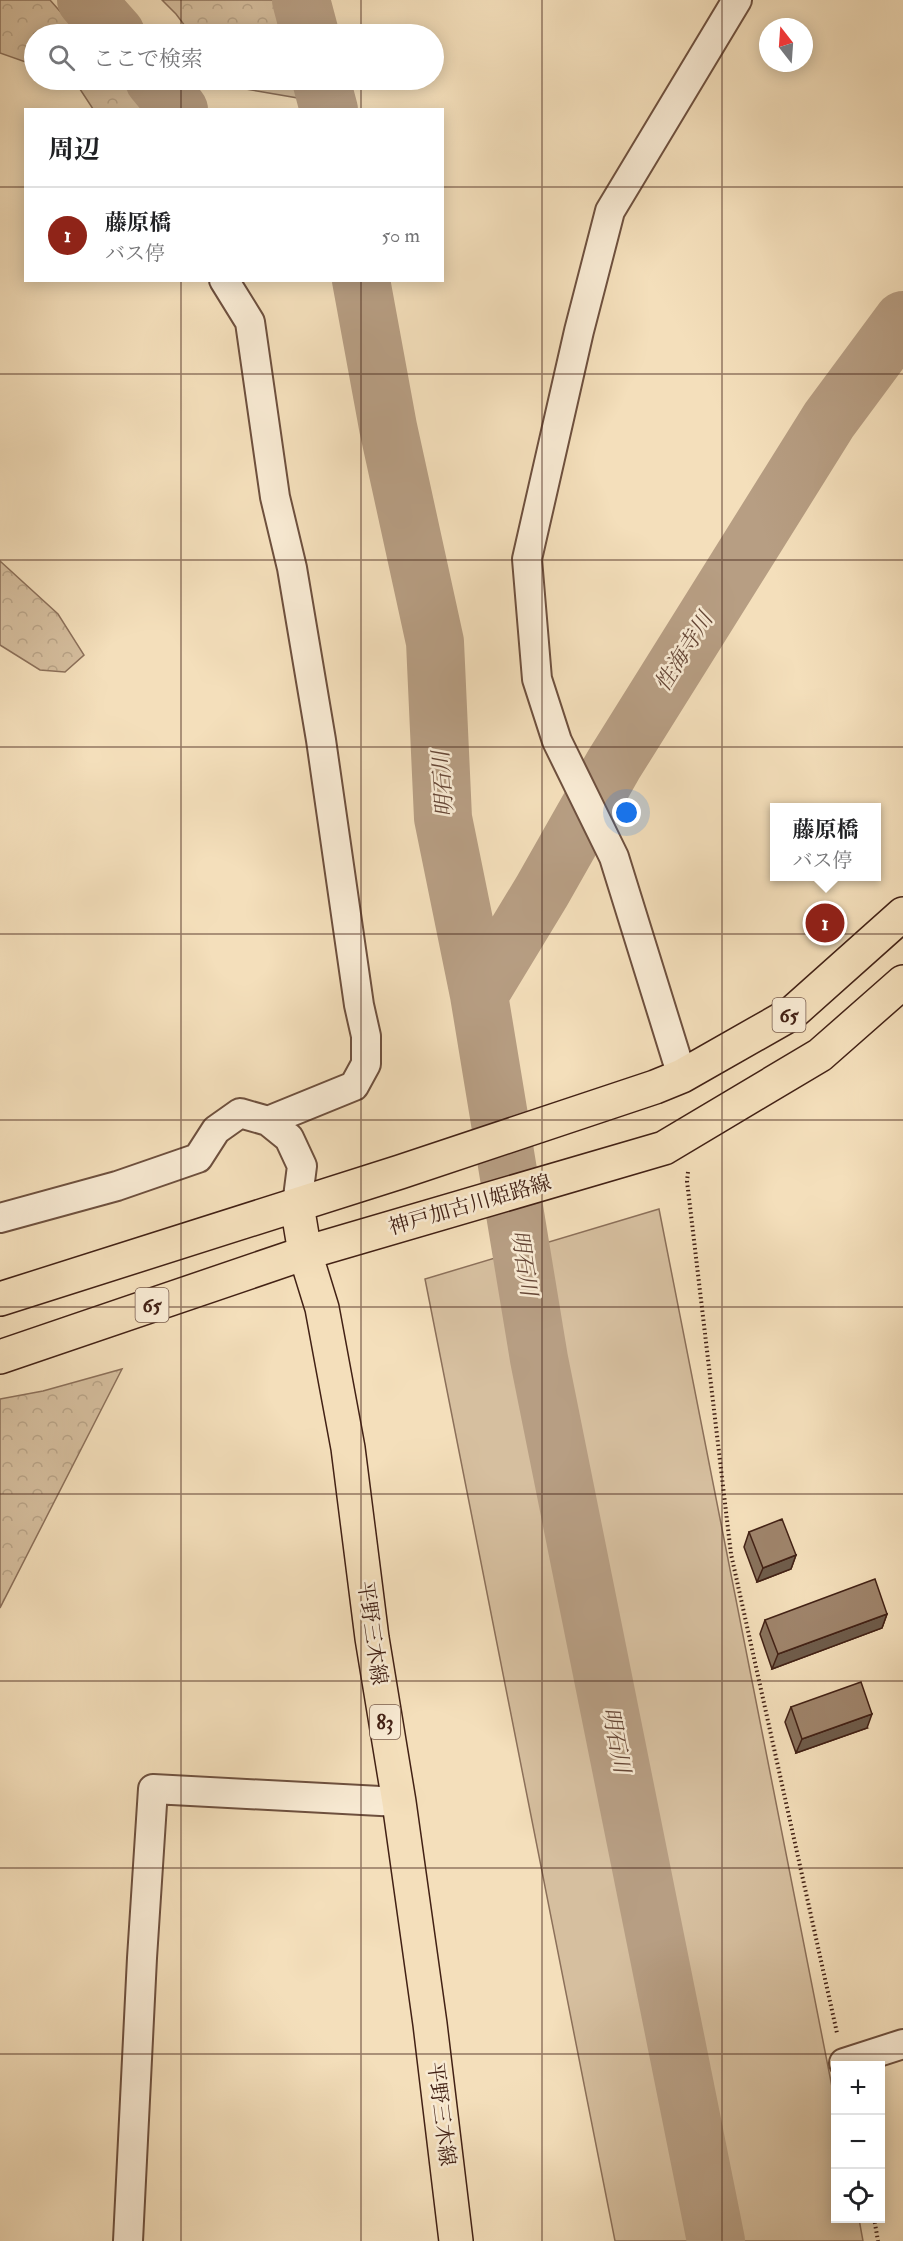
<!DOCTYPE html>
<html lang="ja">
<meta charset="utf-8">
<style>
:root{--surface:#fff;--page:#f2f2f2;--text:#202124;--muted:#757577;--line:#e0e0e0;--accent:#8f2418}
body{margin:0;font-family:"IM FELL Double Pica","Noto Serif JP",serif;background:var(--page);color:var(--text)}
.controls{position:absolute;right:18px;bottom:18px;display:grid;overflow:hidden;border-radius:0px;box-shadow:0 3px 15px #0003}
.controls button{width:54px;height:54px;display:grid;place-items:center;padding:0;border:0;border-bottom:2px solid var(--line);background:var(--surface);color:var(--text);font:30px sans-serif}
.compass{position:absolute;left:759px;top:18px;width:54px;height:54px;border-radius:50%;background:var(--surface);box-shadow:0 3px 15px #0003;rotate:343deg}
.you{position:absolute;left:627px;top:813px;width:21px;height:21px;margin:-15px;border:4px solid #fff;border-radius:50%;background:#1a73e8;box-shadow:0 0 0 9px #1a73e833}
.badge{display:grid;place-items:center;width:39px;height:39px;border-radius:50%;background:var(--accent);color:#fff;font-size:20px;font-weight:700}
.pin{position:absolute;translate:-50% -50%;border:3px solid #fff;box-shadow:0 2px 6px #0006}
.popup{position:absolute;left:770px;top:803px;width:111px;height:78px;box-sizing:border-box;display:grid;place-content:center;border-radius:0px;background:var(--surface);filter:drop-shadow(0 2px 4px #0005);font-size:20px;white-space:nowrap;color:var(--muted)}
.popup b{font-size:22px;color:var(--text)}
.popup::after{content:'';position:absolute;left:50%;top:100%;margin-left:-12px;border:12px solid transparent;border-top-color:var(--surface)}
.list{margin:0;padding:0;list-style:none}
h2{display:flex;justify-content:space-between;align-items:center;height:78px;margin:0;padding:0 24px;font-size:26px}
h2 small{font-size:20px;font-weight:400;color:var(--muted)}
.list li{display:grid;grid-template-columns:39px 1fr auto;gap:18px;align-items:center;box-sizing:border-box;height:96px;padding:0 24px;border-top:2px solid var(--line)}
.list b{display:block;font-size:22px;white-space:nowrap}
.list p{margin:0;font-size:20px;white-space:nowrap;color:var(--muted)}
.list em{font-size:20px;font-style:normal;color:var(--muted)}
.icon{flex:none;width:33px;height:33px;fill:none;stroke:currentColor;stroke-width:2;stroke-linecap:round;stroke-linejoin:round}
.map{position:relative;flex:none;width:903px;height:2241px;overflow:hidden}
.search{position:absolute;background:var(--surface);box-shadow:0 3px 15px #0003;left:24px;top:24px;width:420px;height:66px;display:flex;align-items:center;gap:15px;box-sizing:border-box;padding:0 21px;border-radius:33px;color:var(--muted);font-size:22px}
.panel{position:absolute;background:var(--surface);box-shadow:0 3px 15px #0003;left:24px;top:108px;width:420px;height:174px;border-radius:0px}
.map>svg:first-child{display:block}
.green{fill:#d6bf9f;stroke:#8c705a;stroke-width:1.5}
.forest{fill:url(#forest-crowns);stroke:#8c705a;stroke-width:1.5}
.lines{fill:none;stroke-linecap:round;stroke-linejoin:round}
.river{stroke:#b79e83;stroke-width:58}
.street-casing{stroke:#6e503e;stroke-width:32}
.primary-casing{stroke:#422115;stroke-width:36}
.path{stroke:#422115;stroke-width:4;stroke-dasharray:1.5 3;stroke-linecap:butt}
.street{stroke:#f8ead3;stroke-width:28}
.primary{stroke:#f4dfbb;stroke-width:33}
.wall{fill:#89725c;stroke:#422115;stroke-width:1.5}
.shaded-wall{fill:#6f5c4b;stroke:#422115;stroke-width:1.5}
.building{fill:#9f846b;stroke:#422115;stroke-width:1.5}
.grid{fill:none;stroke:#422115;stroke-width:1.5;stroke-opacity:0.55}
.labels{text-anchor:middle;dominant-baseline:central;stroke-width:5;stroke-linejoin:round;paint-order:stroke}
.shield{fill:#f8ead3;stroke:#795d4e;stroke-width:1.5}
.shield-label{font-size:20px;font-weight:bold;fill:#422115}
.street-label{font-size:21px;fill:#422115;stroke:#f8ead3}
.water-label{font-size:22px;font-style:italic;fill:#654636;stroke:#f8ead3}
</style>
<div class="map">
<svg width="903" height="2241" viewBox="0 0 903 2241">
<defs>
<pattern id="forest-crowns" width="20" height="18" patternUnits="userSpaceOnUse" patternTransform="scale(1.5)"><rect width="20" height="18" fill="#d6bf9f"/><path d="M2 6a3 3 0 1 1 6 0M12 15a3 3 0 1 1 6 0" fill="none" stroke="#b9a488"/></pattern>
</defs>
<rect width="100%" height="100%" fill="#f4dfbb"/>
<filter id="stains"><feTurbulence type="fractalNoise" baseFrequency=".00333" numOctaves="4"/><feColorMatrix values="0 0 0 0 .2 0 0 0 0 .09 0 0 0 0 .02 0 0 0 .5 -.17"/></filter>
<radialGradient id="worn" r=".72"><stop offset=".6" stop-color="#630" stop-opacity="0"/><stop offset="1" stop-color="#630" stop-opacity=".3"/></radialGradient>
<!-- green -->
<path class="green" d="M659,1209L835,2102L836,2218L859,2219L863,2241H615L425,1279Z"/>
<!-- forest -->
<path class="forest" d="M0,0H50L80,34H34V65L0,53Z
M162,0H275L283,34H191L176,14Z
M74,80H120L146,109H93Z
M223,80H294L298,98L228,86Z
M0,561L58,614L84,655L65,672L40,670L0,645Z
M122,1369L0,1608V1399L43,1391Z"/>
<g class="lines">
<!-- river -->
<path class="river" d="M86,0L116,34
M301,0L310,34
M154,80L179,110
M321,80L329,110
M361,280L388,427L435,642L443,818L479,995L539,1359L716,2241
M479,995L542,891L614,764L829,420L903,320"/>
<defs>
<path id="street" d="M224,280L250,322L275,497L292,568L321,740L359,1005L366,1036V1064L354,1086L268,1121
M682,1076L614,857L557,741L537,679L527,559L579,331L610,211L737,0
M0,1218L117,1186L198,1158L216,1130L240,1113L268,1121L289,1138L302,1166L297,1205
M844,2063L903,2044
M128,2241L142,1958L153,1789L399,1802"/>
<path id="primary" d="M297,1205L305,1253L322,1308L348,1448L372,1638L399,1802L430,2024L456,2241
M0,1299L400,1172L655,1087L682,1076L791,1014L903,914
M0,1357L305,1253L664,1148L820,1055L903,982"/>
</defs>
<!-- street casing -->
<use href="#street" class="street-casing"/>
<!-- primary casing -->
<use href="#primary" class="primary-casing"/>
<!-- path -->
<path class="path" d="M688,1172L687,1181L731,1554L837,2033
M874,2218L878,2241"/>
<!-- street -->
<use href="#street" class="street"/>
<!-- primary -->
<use href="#primary" class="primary"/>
</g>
<!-- wall -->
<path class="wall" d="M749,1532L796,1555L791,1569L757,1582L744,1547Z
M887,1614L882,1628L772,1669L760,1634L765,1620Z
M791,1707L867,1728L796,1753L785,1722Z"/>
<!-- shaded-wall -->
<path class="shaded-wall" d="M796,1555L791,1569L757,1582L763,1568Z
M887,1614L882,1628L772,1669L778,1654Z
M872,1714L867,1728L796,1753L802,1739Z"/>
<!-- building -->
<path class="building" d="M782,1519L796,1555L763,1568L749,1532Z
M875,1579L887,1614L778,1654L765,1620Z
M861,1682L872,1714L802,1739L791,1707Z"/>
<!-- grid -->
<path class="grid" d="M181,0V34M361,0V34M542,0V2241M722,0V2241M181,80V110M361,80V110M0,187H26M442,187H903M181,280V2241M361,280V2241M0,374H903M0,560H903M0,747H903M0,934H903M0,1120H903M0,1307H903M0,1494H903M0,1681H903M0,1868H903M0,2054H903"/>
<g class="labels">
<!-- shield labels -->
<g class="shield">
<rect x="772.5" y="998" width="33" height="34" rx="4.5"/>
<rect x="135.5" y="1288" width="33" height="34" rx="4.5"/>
<rect x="370" y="1705" width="30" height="34" rx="4.5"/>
</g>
<g class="shield-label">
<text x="789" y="1015">65</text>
<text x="152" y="1305">65</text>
<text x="385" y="1722">83</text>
</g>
<!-- street labels -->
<g class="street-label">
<text transform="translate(470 1205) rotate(-16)">神戸加古川姫路線</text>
<text transform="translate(372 1633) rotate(82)">平野三木線</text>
<text transform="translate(441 2114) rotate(83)">平野三木線</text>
</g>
<!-- water labels -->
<g class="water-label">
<text transform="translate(684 652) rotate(-58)">性海寺川</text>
<text transform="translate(443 784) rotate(-94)">明石川</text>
<text transform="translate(524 1263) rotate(81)">明石川</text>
<text transform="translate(616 1740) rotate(79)">明石川</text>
</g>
</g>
<rect width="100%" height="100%" filter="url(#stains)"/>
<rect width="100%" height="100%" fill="url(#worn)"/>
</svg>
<div class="controls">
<button>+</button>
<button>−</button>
<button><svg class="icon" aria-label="locate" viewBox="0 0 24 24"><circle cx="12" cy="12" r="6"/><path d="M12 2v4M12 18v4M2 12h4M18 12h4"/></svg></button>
</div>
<svg class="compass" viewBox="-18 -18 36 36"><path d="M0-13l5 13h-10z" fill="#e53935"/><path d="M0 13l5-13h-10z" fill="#757577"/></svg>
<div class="you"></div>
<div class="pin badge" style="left:825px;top:923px">1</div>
<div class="popup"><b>藤原橋</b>バス停</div>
<div class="search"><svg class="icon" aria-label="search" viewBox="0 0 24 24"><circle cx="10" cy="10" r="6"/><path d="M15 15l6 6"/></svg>ここで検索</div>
<section class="panel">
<h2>周辺<small></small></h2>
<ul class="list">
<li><span class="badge">1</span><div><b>藤原橋</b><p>バス停</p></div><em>50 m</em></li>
</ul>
</section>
</div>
